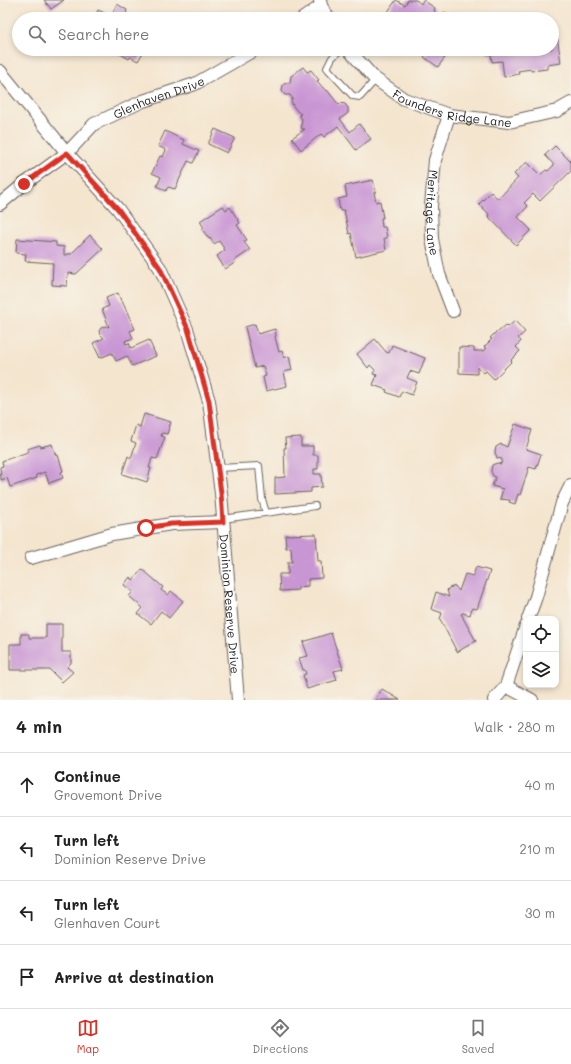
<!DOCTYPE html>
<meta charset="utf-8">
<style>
:root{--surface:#fff;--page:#f2f2f2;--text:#222;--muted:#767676;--line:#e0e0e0;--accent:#d93025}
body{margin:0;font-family:Mali,sans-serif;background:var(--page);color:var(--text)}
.controls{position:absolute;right:12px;bottom:12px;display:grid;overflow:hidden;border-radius:8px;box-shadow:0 2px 6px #0003}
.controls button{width:36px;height:36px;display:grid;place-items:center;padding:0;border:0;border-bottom:1px solid var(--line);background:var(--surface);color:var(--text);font:20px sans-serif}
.stop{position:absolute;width:12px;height:12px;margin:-9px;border:3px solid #d93025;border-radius:50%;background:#fff}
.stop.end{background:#d93025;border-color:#fff;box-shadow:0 1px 4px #0008}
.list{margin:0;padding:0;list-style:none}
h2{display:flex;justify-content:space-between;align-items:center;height:52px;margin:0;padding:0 16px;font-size:17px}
h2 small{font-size:13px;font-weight:400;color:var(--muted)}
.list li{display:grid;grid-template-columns:26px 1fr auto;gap:12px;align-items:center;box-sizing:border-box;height:64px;padding:0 16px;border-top:1px solid var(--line)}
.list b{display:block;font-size:15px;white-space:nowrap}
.list p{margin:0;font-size:13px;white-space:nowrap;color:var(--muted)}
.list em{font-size:13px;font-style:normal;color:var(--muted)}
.icon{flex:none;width:22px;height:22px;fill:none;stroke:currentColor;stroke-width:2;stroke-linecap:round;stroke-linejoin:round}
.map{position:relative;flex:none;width:571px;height:700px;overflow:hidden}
.search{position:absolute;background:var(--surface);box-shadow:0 2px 6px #0003;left:12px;right:12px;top:12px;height:44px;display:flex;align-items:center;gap:10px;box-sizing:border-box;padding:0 14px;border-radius:22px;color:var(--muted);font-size:15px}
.sheet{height:308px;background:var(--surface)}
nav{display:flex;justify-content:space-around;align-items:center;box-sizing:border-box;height:56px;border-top:1px solid var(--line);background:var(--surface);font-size:11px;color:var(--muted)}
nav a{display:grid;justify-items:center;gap:2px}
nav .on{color:var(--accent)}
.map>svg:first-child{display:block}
.building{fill:#c996d4}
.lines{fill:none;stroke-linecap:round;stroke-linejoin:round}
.service-casing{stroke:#68625b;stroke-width:8}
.minor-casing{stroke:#68625b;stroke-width:14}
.service{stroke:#fff;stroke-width:6}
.minor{stroke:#fff;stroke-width:12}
.route{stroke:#d93025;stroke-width:5}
.labels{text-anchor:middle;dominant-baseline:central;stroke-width:4;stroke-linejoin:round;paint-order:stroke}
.street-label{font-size:12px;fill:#1c1c1c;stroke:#f7f3e8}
</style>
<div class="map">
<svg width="571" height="700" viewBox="0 0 571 700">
<rect width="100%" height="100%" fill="#f7f3e8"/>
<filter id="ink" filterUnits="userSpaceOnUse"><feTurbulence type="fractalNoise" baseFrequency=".025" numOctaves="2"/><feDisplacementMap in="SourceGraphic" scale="8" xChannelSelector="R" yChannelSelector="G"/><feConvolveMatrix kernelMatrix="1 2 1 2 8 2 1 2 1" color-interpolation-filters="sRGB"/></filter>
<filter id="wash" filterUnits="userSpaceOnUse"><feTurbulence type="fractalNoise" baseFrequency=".012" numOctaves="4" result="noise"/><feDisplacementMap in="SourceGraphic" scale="16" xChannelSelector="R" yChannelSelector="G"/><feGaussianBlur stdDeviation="0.9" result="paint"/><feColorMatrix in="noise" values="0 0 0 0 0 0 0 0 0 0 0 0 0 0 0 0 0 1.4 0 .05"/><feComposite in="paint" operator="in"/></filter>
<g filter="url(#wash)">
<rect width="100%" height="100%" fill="#f4e5cf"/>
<g id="blocks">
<!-- building -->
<path class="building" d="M44,0H64L51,9Z
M396,0L405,5L408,0H416L421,4L423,0L435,8L434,11L441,16L444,12L454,19H383Z
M117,4L127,10L126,12L128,14L125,19H90L91,16L94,18L98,10L111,16Z
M552,32H553V36L557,35L561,63L547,65V69L531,71V69L518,71L519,74L504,77L502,61L492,62L491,54H487V49H552Z
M111,49H145L138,61L130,57L129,59Z
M428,49H451L438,67L424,57L429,50Z
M303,67L307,72L311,70L319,80L317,81L326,91L327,90L339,105L341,103L345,104L348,108V113L340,119L350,132L359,124L371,139L356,150L338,126L324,137L321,134L301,150L292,138L305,129H302L301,125L302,119L299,115L301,114L297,111L293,106L291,100L293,99L290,95H285L282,91L283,85L286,83H290L291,76Z
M215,129L235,138L227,153L208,144Z
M165,131L184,140L183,144L199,151L193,163L188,161L175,189L168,187L166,191L157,186L161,177L152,173L160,156L163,157L166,150L158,146Z
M555,146L571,162V171L540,201L533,194L524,203L528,206L518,217L531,230L516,245L488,216L489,214L479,204L491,192L498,199L518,178L514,174L527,162L540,175L546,170L548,171L554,165L545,155Z
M373,180L376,192H374L376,202L380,201L383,218H381L382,227H385L387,238H384L386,250L356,257L351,233L349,234L344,210L340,211L338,199L347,197L345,186Z
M223,206L226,210L230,207L240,223L237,225L247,240L244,242L250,250L234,261L235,263L225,269L217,256L225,250L219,241L214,244L210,238L209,239L202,229L204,228L200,221Z
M90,235L103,249L76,274L68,273L67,286L52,285L53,263L25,261L26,254L16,253L17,239L56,242V246L64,247V255H67V254H71Z
M118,293L121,301H122L135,329L130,331L133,338L125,341L126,344L129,343L131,348L149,340L156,356L132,366L127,356L116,361L112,353L100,358L93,343L104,338L100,334L99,331L101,328L105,326L109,327L102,309L109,306L106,298Z
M515,321L525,332L518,338L521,341L516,347L520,351L511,360L512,361L494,379L486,371L484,373L477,367V374L459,373V347L474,348V351H483L486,348L484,347L492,339L490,338L497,331L498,332L506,325L508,327Z
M255,324L258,334L275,329L276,336L275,337L279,352L282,351L284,358L289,356L292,370L284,372L287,386L266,391L263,377L266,376L263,366L255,368L245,327Z
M375,339L386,352L389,353L392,345L425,358L419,374L410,371L407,378L417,382L412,395L402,391L399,397L386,392L387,390L373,385L377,375L373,374L375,370L370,365L368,368L357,354Z
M144,414L171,422L167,434L162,433L161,436L165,437L157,459L152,458L149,468H151L147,482L122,474L128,456L131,458L136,443L131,441L136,425L140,427Z
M515,424L532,430L526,449L541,454L536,469L529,467L520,495L518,494L515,504L509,502L510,500L500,499L503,489L492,486L496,477L493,476L491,471L492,465L497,463L501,464L502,459L497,458L495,452L496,447L501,444L507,447Z
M301,437V446H313V455H318V469H314V474H321L322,487L311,488V492L275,494V478L285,477L284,448H286L285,438Z
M52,444L56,456L58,455L63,471L61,472L63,478L49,483L45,472L36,475L37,478L10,487L7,478L1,480L0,467L3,466L2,461L28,452L27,449L40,445L41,447Z
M316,534L318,561H321L322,578L308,579V586L298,587V590L280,591L279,574H288V562H292L291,547L286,548L285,535Z
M476,567L490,571L477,609L472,608L470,615L462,613L461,615L463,616V618L476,641L457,652L440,619L442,613L431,609L436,592L449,597L447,590L449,588L455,586L459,591L465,574L473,576Z
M142,569L163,587L161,590L168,595L171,591L183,601L169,618L161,611L151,624L138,614L143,608L129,596L133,592L124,585L130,577L133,580Z
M46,624H62V652H71V663L67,667L73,672L62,682L50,670H10V644H21V634H29V638H46Z
M331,633L343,669L334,671L337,680L307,689L303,675L306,674L305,670H303L299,658L308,656L303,642Z
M382,689L400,700H375Z"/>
</g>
</g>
<g filter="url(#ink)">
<use href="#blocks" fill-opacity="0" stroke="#68625b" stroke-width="1"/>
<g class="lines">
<defs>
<path id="service" d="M341,49L332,58L327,68L353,96L360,97L376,79
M218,468L259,466L262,499L266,513
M223,519L315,506"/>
<g id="minor">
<path d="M320,0L321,6L329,19"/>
<path d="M302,19L321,6"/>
<path id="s1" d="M348,49L374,78L404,99L449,115L509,122L557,111L571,103"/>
<path id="s2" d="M0,71L67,153L118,209L160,268L187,329L209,401L221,493L238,700"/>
<path id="s3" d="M449,115L435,160L431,206L432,239L439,274L453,311"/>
<path id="s4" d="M0,204L24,184L67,153L94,124L143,101L195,84L256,49"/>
<path d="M31,558L112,534L171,524L223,522"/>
<path d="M528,619L536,597L562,503L571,485"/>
<path d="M506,686L532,700"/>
<path d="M494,700L506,686L526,626"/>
</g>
</defs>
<!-- service casing -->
<use href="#service" class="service-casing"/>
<!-- minor casing -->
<use href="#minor" class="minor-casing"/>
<!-- service -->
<use href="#service" class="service"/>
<!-- minor -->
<use href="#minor" class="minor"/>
</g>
</g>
<g class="lines" filter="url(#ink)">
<!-- route -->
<path class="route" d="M24,184L67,153L118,209L160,268L188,329L209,401L221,493L223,522L171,524L146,528"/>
</g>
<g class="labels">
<!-- street labels -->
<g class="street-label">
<text stroke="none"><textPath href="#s4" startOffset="194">Glenhaven Drive</textPath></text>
<text stroke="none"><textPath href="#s1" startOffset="125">Founders Ridge Lane</textPath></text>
<text stroke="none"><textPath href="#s3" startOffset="100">Meritage Lane</textPath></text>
<text stroke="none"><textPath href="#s2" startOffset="600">Dominion Reserve Drive</textPath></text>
</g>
</g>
</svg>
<div class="controls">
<button><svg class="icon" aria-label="locate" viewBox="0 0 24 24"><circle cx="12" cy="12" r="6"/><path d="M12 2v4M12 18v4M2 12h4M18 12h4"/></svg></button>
<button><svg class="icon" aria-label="layers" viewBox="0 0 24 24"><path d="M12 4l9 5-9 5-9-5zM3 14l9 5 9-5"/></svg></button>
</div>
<div class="stop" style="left:146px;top:528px"></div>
<div class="stop end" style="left:24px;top:184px"></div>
<div class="search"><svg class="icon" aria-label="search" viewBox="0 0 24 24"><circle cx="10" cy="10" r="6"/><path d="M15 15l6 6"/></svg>Search here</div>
</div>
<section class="sheet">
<h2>4 min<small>Walk · 280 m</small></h2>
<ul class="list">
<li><svg class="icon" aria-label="ahead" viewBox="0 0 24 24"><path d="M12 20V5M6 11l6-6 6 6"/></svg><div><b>Continue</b><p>Grovemont Drive</p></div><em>40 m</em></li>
<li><svg class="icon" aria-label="left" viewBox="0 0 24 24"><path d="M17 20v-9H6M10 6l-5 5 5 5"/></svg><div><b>Turn left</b><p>Dominion Reserve Drive</p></div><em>210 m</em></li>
<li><svg class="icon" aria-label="left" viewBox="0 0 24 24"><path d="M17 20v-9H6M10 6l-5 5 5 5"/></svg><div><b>Turn left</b><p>Glenhaven Court</p></div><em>30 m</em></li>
<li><svg class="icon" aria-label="arrive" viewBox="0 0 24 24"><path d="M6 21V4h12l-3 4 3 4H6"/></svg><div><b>Arrive at destination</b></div></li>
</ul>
</section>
<nav>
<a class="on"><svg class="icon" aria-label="map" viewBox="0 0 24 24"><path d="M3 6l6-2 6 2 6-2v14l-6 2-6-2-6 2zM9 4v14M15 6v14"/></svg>Map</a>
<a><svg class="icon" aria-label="directions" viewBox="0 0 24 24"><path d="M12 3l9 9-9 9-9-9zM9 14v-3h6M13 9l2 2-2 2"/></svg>Directions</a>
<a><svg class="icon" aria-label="saved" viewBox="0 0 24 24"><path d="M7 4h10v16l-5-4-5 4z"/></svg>Saved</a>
</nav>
